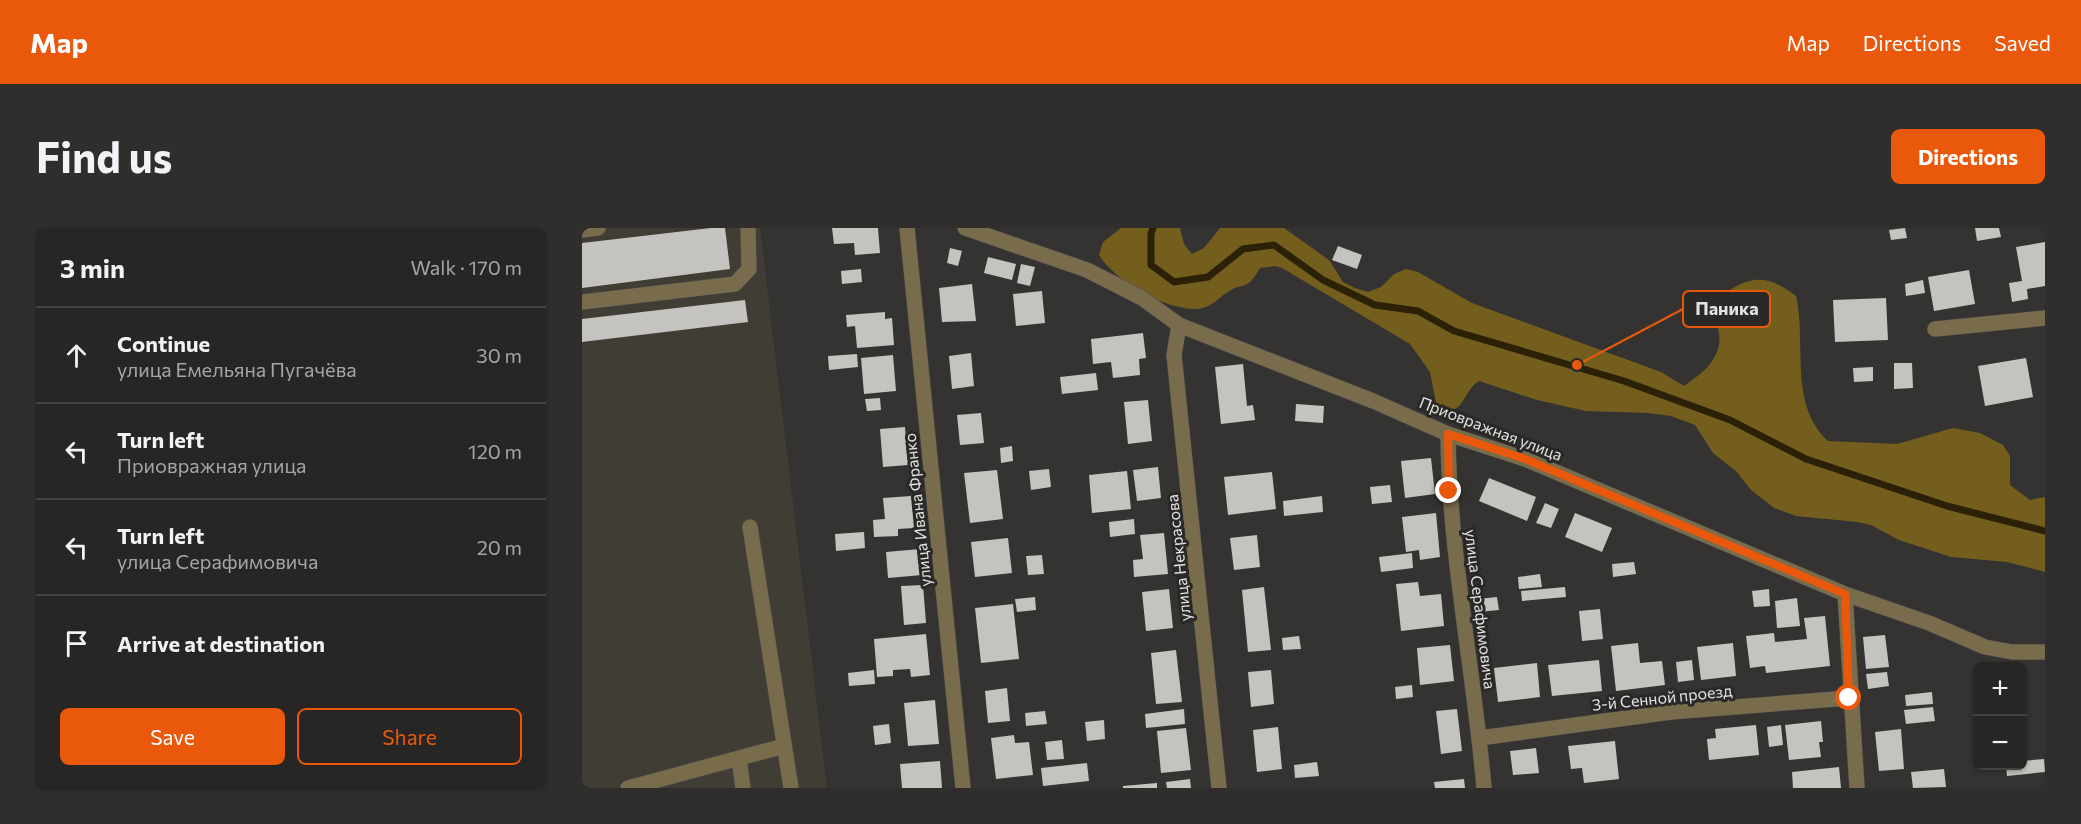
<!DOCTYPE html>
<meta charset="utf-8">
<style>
:root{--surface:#272625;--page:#2f2e2d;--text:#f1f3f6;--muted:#a4a5a7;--line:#434342;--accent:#ea580c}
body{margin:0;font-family:Commissioner,sans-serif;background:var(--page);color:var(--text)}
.controls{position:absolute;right:18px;bottom:18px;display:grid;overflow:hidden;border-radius:9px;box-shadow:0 2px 4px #0004}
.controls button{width:54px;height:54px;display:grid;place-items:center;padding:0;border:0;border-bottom:2px solid var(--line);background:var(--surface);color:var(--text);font:30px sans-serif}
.stop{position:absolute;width:18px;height:18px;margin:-14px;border:4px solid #ea580c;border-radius:50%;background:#fff}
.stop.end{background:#ea580c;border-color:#fff;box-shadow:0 2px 6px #0008}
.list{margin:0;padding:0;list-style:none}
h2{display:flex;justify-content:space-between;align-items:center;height:78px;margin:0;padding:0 24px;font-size:26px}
h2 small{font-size:20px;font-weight:400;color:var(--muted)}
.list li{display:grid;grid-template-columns:39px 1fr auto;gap:18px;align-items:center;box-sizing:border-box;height:96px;padding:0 24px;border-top:2px solid var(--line)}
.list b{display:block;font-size:22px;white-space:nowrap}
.list p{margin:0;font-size:20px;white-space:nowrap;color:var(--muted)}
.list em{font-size:20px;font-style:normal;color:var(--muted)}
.actions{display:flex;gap:12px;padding:18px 24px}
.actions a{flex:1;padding:14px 0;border:2px solid var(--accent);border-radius:9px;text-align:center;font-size:21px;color:var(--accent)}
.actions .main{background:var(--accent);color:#fff}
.icon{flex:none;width:33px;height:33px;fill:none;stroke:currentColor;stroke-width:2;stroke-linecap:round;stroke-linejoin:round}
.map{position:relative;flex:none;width:1463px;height:560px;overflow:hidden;border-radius:9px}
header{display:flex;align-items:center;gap:36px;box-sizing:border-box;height:84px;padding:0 30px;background:var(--accent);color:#fff}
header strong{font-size:28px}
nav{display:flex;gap:33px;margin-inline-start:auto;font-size:21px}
.intro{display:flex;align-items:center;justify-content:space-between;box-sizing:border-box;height:144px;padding:0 36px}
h1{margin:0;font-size:42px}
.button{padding:15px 27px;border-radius:9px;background:var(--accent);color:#fff;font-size:21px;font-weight:700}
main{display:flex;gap:36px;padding:0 36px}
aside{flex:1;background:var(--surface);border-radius:9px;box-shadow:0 2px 4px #0004}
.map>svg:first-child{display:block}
.built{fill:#403d35}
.forest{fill:#735e1e}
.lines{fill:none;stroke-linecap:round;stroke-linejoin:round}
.stream{stroke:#2b2107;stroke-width:7}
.building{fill:#c4c3c0}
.minor-casing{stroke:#504f4d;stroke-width:16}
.minor{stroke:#786c4d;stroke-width:15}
.route{stroke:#ea580c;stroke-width:8}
.labels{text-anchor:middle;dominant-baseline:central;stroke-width:6;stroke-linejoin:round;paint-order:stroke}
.street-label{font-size:16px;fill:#e2e2e0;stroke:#2a2927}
.leader{fill:none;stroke:#e8590c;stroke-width:2}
.callout-dot{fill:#e8590c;stroke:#2a2927;stroke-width:2}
.callout{fill:#2a2927;stroke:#e8590c;stroke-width:2}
.callout-label{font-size:18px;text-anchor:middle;font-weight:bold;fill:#e2e2e0}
</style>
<header>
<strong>Map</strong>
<nav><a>Map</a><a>Directions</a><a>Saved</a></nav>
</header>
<div class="intro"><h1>Find us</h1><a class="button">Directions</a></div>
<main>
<aside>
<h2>3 min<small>Walk · 170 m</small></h2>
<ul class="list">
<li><svg class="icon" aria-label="ahead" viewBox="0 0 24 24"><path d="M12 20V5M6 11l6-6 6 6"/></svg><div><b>Continue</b><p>улица Емельяна Пугачёва</p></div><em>30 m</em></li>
<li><svg class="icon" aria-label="left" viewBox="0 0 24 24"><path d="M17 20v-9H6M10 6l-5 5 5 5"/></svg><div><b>Turn left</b><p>Приовражная улица</p></div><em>120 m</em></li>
<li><svg class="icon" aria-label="left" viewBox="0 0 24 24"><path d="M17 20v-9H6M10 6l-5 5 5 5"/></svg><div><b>Turn left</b><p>улица Серафимовича</p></div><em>20 m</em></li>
<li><svg class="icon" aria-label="arrive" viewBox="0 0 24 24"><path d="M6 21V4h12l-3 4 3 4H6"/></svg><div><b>Arrive at destination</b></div></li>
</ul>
<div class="actions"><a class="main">Save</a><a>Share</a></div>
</aside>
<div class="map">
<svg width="1463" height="560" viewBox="0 0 1463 560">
<rect width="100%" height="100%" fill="#343331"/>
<!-- built -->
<path class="built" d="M0,0H178L245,560H0Z"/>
<!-- forest -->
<path class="forest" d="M539,0H598L602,16L610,26L622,20L638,0H702L747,32L761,54L773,60L786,64L799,59L812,46L824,41L836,44L890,75L1079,144L1102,158C1117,147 1133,137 1137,117C1140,102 1130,91 1135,76C1138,68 1144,64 1151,60C1176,46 1192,51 1214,68C1225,117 1206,175 1246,213L1315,216L1371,200L1398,205L1421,217L1428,228V257L1448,272L1463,269V344L1425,334L1369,329L1317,312L1289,297L1275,294L1214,288L1192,280L1169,262L1155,244L1131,225L1113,197L1089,188L1066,185L1004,183L955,172L897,153C878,165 882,195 854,175L848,144L828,116L700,40L693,38L678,40C675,44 672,51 668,54C662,59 656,58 651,61C638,67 631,80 615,81C583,82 534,54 517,27L521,14Z"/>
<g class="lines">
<!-- stream -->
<path class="stream" d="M571,0L569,6V37L592,54L626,49L661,21L692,17L741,52L793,77L836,83L872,103L1042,153L1148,192L1224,231L1365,278L1463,303"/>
</g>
<!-- building -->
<path class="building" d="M129,0H143L148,41L0,60V15Z
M250,0H296L298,25L273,27L272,15L252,16Z
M1323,0L1325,10L1309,12L1307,2Z
M1393,0H1417L1419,9L1395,13Z
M1463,14V58L1445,61L1446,71L1430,74L1427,55L1440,53L1434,19Z
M756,18L780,27L775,41L750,32Z
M368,20L380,23L376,38L365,35Z
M406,29L434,36L430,52L402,45Z
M439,36L453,39L448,58L435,55Z
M279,41L280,54L260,56L259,43Z
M1387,42L1393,76L1352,83L1346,49Z
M1341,52L1343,65L1324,68L1323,56Z
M390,56L394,93L360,94L357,60Z
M460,63L463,95L434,98L431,66Z
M1304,70L1306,112L1253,114L1251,72Z
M163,72L166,94L0,114V91Z
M303,84V91L310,90L312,117L275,120L273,98L265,99L264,87Z
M561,105L564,130L557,131L558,147L531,150L529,134L511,136L509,111Z
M389,125L392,158L370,161L367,128Z
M275,126L276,139L247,142L246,128Z
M311,127L314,163L282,166L279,130Z
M1444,130L1451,169L1403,178L1396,138Z
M1312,135H1330L1331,160L1312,161Z
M661,136L665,178L671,177L673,192L639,196L633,139Z
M1291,139V153L1272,154L1271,140Z
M514,145L516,162L480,166L478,149Z
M298,170L299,182L285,183L283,171Z
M566,172L570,213L546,216L542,174Z
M714,176L742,178L741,195L713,193Z
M399,185L402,215L378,217L375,187Z
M323,199L326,237L301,239L298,201Z
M430,218L431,233L419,235L418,220Z
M849,230L853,266L823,270L819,233Z
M576,239L579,270L555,273L551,242Z
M467,241L469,259L449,262L447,243Z
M415,242L421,291L388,295L382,245Z
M545,243L549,281L510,285L507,247Z
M690,244L694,281L646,287L642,249Z
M907,250L954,269L945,293L897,273Z
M808,257L810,274L790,276L788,259Z
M329,268L332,300L316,301V308L292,309L291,292L303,291L301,270Z
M740,268L741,284L702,288L701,273Z
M963,275L977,281L969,300L954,295Z
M854,285L858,329L838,332L837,322L824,324L820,289Z
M993,285L1030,300L1020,324L983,309Z
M552,291L553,306L528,309L527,294Z
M282,304L283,320L254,323L253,306Z
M582,305L586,346L552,349L551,332L561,331L558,307Z
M675,307L678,339L652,342L648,310Z
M426,310L430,345L393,349L389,314Z
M338,321L340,347L306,350L304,324Z
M830,325L831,340L799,344L797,329Z
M460,327L462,346L446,347L444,328Z
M1052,334L1054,346L1031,349L1030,336Z
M958,346L960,359L937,361L936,349Z
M836,354L838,368L859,366L862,398L819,403L814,356Z
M341,357L344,395L322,397L319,358Z
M682,359L689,422L666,424L660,362Z
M983,359L984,369L940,373L939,363Z
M587,361L591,400L564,403L560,364Z
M1187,361L1188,378L1172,379L1170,363Z
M453,369L454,382L435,384L433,371Z
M915,369L917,382L897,384L896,371Z
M1215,370L1218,398L1195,400L1193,373Z
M431,376L437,431L399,435L393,380Z
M1018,381L1021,411L1000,413L997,383Z
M1243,388L1248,438L1184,445L1183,438L1168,440L1164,408L1192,405L1193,414L1225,411L1222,390Z
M344,406L348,447L329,449L328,441L311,442V448L295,449L292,411Z
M1303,407L1307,439L1284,441L1281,409Z
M717,408L719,421L701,422L700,410Z
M1056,415L1058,435L1080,433L1083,457L1034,463L1029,418Z
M1151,415L1154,448L1119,452L1115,419Z
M868,417L872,453L838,457L835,420Z
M594,422L600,474L574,476L569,425Z
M1017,432L1020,463L970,468L966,437Z
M1110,432L1112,452L1096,454L1094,434Z
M955,435L958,469L916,474L912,440Z
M292,442L293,456L267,458L266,445Z
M689,442L692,476L669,479L666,444Z
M1305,444L1307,458L1286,461L1284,446Z
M830,457L831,469L814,471L813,459Z
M425,460L428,493L406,495L403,463Z
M1350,464L1351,476L1324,478L1323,467Z
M353,472L357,516L326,518L322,475Z
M1351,479L1353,493L1324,496L1322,482Z
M602,481L603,496L564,500L563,486Z
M875,481L880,523L859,526L854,483Z
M463,483L465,496L444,498L443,485Z
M522,492L523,511L505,513L503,494Z
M1239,493L1241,514H1237L1239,529L1207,532L1203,497Z
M307,496L309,515L293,517L291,498Z
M1174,497L1177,527L1127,532L1125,511L1134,510L1133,501Z
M1199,497L1201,517L1187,519L1185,499Z
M696,499L700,541L675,544L671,502Z
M604,500L609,542L579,545L575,503Z
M1319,501L1322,541L1297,543L1293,504Z
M432,507L433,515L447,514L451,547L414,551L409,510Z
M480,512L482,531L465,532L463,514Z
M1033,513L1037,551L1002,555L1000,540L989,541L986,518Z
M954,520L957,545L931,547L928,523Z
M1462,531L1463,544L1425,548L1424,538H1440V533Z
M358,533L360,560H320L318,536Z
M735,534L737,548L713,550L712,537Z
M505,535L507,553L461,558L459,540Z
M1257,539L1259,560H1211L1210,544Z
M1362,541L1364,559L1331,560L1329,544Z
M608,551L609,560H585L584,554Z
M882,551L883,560H853L852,554Z
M575,555V560H541V558Z"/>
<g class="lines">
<defs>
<path id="minor" d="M325,0L381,560
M383,0L505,42L560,70L597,97L791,173L866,206L943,231L1263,366L1347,395L1403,419L1430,424H1463
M0,2L16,0
M0,74L153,56L167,41L166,0
M597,97L592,127L637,560
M1353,101L1463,90
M866,206C867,325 892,442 902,560
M168,299L209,560
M1263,366L1275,560
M898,510L1089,484L1267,470
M157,530L161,560
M46,560L202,518"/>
</defs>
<!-- minor casing -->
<use href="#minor" class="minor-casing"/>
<!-- minor -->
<use href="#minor" class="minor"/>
</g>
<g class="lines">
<!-- route -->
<path class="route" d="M867,263L866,206L943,231L1263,366L1267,470"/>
</g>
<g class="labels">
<!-- street labels -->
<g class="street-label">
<text transform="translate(909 200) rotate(21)">Приовражная улица</text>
<text transform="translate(335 282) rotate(-96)">улица Ивана Франко</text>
<text transform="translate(596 330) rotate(-96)">улица Некрасова</text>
<text transform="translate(899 381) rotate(83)">улица Серафимовича</text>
<text transform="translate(1080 469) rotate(-6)">3-й Сенной проезд</text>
</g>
</g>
<!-- callouts -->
<path class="leader" d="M995 137L1101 81"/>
<circle class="callout-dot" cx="995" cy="137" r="6"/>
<rect class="callout" x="1101" y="63" width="87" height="36" rx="6"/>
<g class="callout-label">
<text x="1145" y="87">Паника</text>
</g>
</svg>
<div class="controls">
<button>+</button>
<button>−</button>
</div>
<div class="stop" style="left:1267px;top:470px"></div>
<div class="stop end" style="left:867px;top:263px"></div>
</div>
</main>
